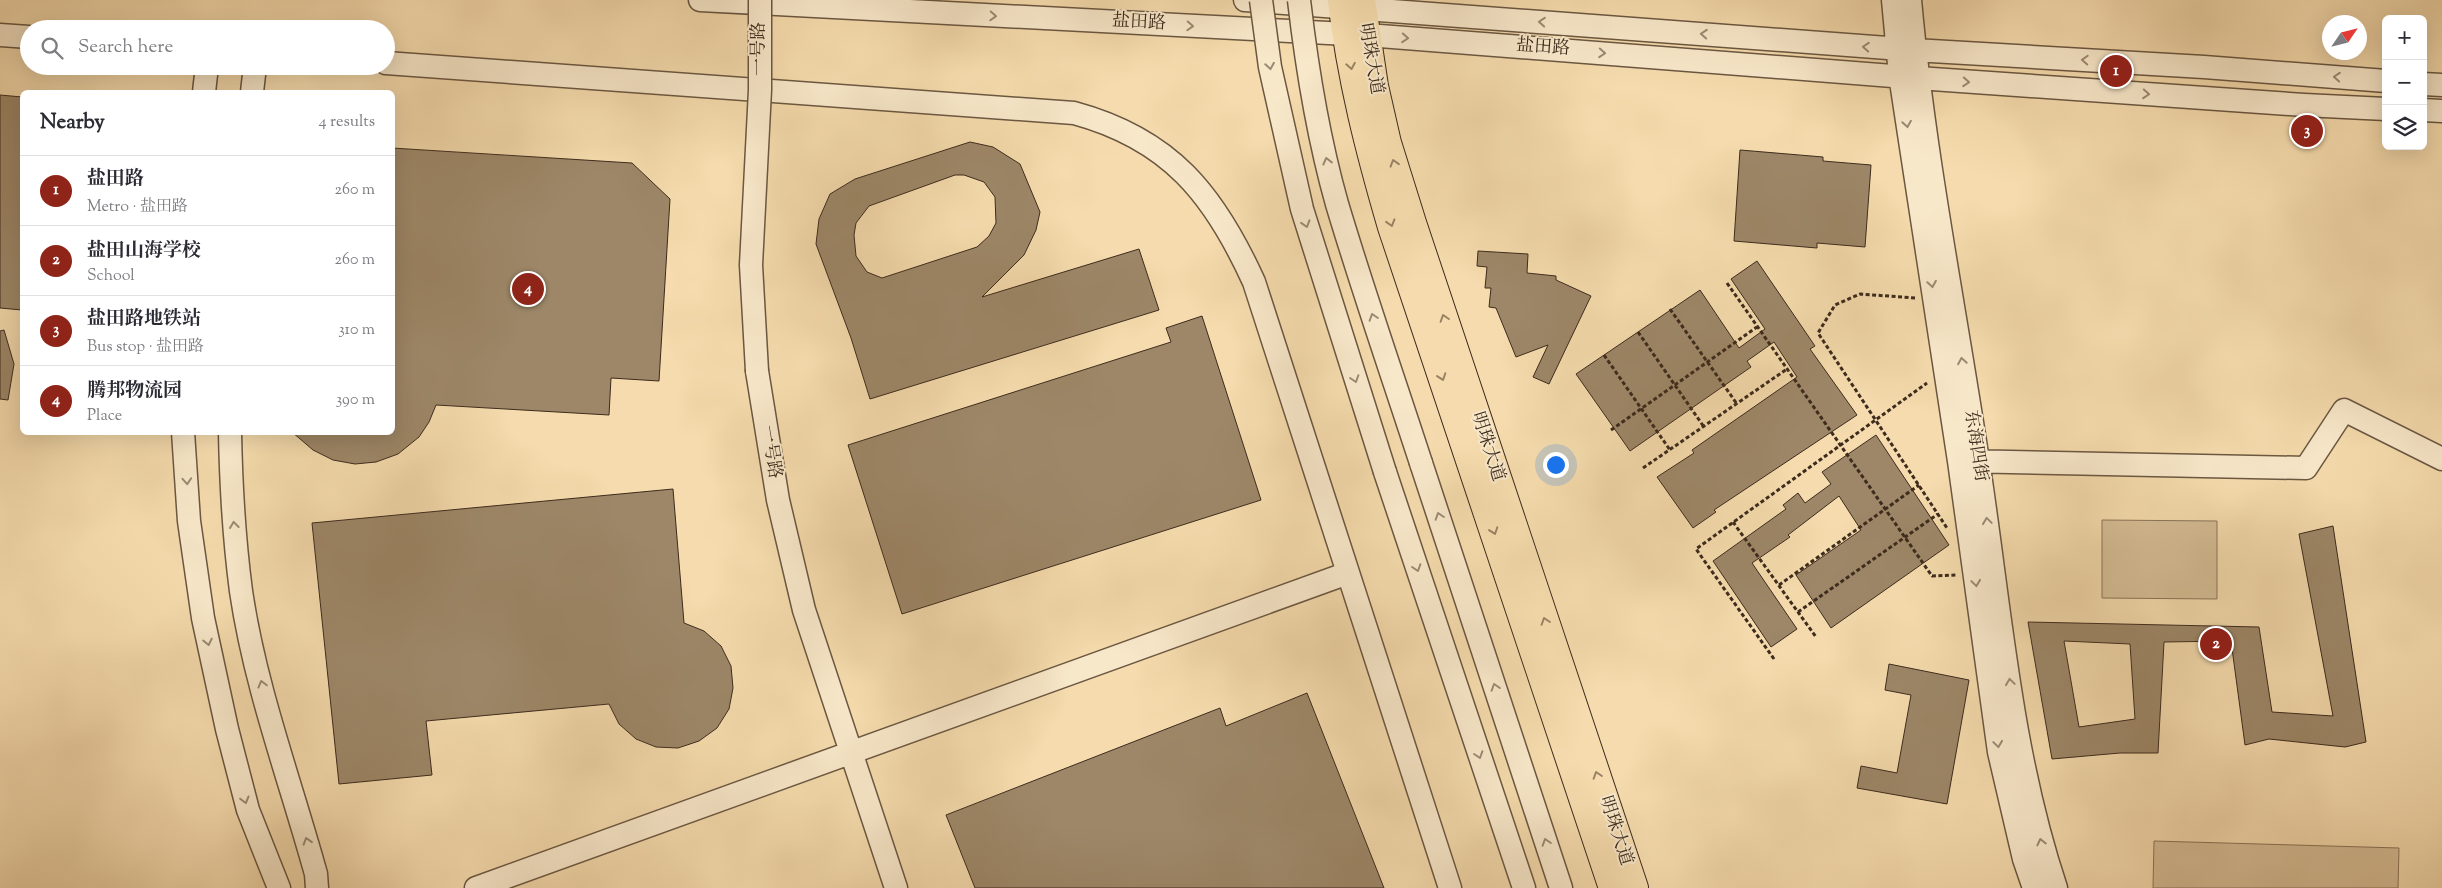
<!DOCTYPE html>
<meta charset="utf-8">
<style>
:root{--surface:#fff;--page:#f2f2f3;--text:#2b2b33;--muted:#7c7c81;--line:#e1e1e2;--accent:#8f2418}
body{margin:0;font-family:"Sorts Mill Goudy","Noto Serif SC",serif;background:var(--page);color:var(--text)}
.controls{position:absolute;right:15px;top:15px;display:grid;overflow:hidden;border-radius:8px;box-shadow:0 5px 20px #0002}
.controls button{width:45px;height:45px;display:grid;place-items:center;padding:0;border:0;border-bottom:1px solid var(--line);background:var(--surface);color:var(--text);font:25px sans-serif}
.compass{position:absolute;left:2322px;top:15px;width:45px;height:45px;border-radius:50%;background:var(--surface);box-shadow:0 5px 20px #0002;rotate:55deg}
.you{position:absolute;left:1555px;top:464px;width:18px;height:18px;margin:-12px;border:4px solid #fff;border-radius:50%;background:#1a73e8;box-shadow:0 0 0 8px #1a73e833}
.badge{display:grid;place-items:center;width:32px;height:32px;border-radius:50%;background:var(--accent);color:#fff;font-size:16px;font-weight:700}
.pin{position:absolute;translate:-50% -50%;border:2px solid #fff;box-shadow:0 1px 5px #0006}
.list{margin:0;padding:0;list-style:none}
h2{display:flex;justify-content:space-between;align-items:center;height:65px;margin:0;padding:0 20px;font-size:21px}
h2 small{font-size:16px;font-weight:400;color:var(--muted)}
.list li{display:grid;grid-template-columns:32px 1fr auto;gap:15px;align-items:center;box-sizing:border-box;height:70px;padding:0 20px;border-top:1px solid var(--line)}
.list b{display:block;font-size:19px;white-space:nowrap}
.list p{margin:0;font-size:16px;white-space:nowrap;color:var(--muted)}
.list em{font-size:16px;font-style:normal;color:var(--muted)}
.icon{flex:none;width:28px;height:28px;fill:none;stroke:currentColor;stroke-width:2;stroke-linecap:round;stroke-linejoin:round}
.map{position:relative;flex:none;width:2442px;height:888px;overflow:hidden}
.search{position:absolute;background:var(--surface);box-shadow:0 5px 20px #0002;left:20px;top:20px;width:375px;height:55px;display:flex;align-items:center;gap:12px;box-sizing:border-box;padding:0 18px;border-radius:28px;color:var(--muted);font-size:19px}
.panel{position:absolute;background:var(--surface);box-shadow:0 5px 20px #0002;left:20px;top:90px;width:375px;height:345px;border-radius:8px}
.map>svg:first-child{display:block}
.green{fill:#d6bd95;stroke:#8a7459}
.building{fill:#9d8768;stroke:#3d2b1d;fill-rule:evenodd}
.lines{fill:none;stroke-linecap:round;stroke-linejoin:round}
.minor-casing{stroke:#6b5741;stroke-width:25}
.major-casing{stroke:#3d2b1d;stroke-width:30}
.path{stroke:#3d2b1d;stroke-width:3;stroke-dasharray:4 2.5;stroke-linecap:butt}
.minor{stroke:#f8e8ca;stroke-width:22}
.major{stroke:#f5dbad;stroke-width:28}
.minor-bridge-casing{stroke:#6b5741;stroke-width:25;stroke-linecap:butt}
.minor-bridge{stroke:#f8e8ca;stroke-width:22}
.oneway{stroke:#9a8a74}
.oneway2{stroke:#998365}
.labels{text-anchor:middle;dominant-baseline:central;stroke-width:4;stroke-linejoin:round;paint-order:stroke}
.street-label{font-size:18px;fill:#3d2b1d;stroke:#f8e8ca}
</style>
<div class="map">
<svg width="2442" height="888" viewBox="0 0 2442 888">
<rect width="100%" height="100%" fill="#f5dbad"/>
<filter id="stains"><feTurbulence type="fractalNoise" baseFrequency=".004" numOctaves="4"/><feColorMatrix values="0 0 0 0 .2 0 0 0 0 .09 0 0 0 0 .02 0 0 0 .5 -.17"/></filter>
<radialGradient id="worn" r=".72"><stop offset=".6" stop-color="#630" stop-opacity="0"/><stop offset="1" stop-color="#630" stop-opacity=".3"/></radialGradient>
<!-- green -->
<path class="green" d="M2102,520L2217,521V599L2102,598Z
M2154,841L2399,848L2398,888H2153Z"/>
<!-- building -->
<path class="building" d="M0,95L22,97V310L0,308Z
M970,142L993,147L1020,164L1040,212L1036,230L1024,255L982,297L1139,249L1159,310L870,399L851,338L816,244L819,219L830,194L855,179ZM955,175H964L984,182L995,197L996,223L989,236L977,247L882,278L867,272L856,256L854,235L856,223L869,206Z
M392,148L632,163L670,199L659,381L611,378L609,415L436,405L429,422L419,437L398,454L376,462L355,464L333,460L313,450L292,432H392Z
M1740,150L1823,157V161L1871,165L1865,247L1817,243V248L1734,241Z
M1478,251L1528,254L1527,273L1556,276V280L1591,296L1549,384L1533,377L1548,345L1516,357L1496,308L1489,307L1491,288H1485L1487,267L1477,266Z
M1757,261L1815,346L1810,349L1857,415L1714,510L1716,512L1693,528L1657,477L1694,453L1692,450L1797,377L1774,342L1747,361L1751,367L1630,451L1576,374L1700,290L1739,348L1765,329L1731,279Z
M1202,316L1261,500L902,614L848,445L1171,342L1166,328Z
M4,330L14,364L8,400L0,399V331Z
M1876,435L1949,545L1831,628L1796,575L1861,530L1839,496L1788,535L1790,537L1752,563L1797,629L1771,647L1713,561L1786,509L1783,505L1798,493L1805,503L1831,484L1822,472Z
M673,489L684,623L704,631L721,646L731,666L733,688L729,709L717,728L699,741L678,748L656,747L636,739L619,724L609,704L426,721L432,775L339,784L312,523Z
M2333,526L2366,742L2345,747L2269,739L2245,745L2231,641L2164,642L2158,753H2120L2052,759L2028,622L2259,627L2272,712L2333,716L2299,534ZM2064,641L2130,644L2135,719L2079,727Z
M1889,664L1969,680L1947,804L1857,788L1861,766L1897,773L1911,695L1885,690Z
M1307,693L1384,888H975L946,815L1220,708L1226,726Z"/>
<g class="lines">
<defs>
<path id="minor" d="M700,0L1367,35L1918,78L2304,105L2386,109
M1245,0L1914,50L2204,67L2386,81
M1893,0L1900,75L1959,461L1999,752L2024,859L2034,888
M1910,0C1924,155 1955,308 1978,461C2000,604 2010,751 2056,888
M0,35L29,37
M386,63L1074,113C1170,139 1214,194 1254,282L1450,888
M2423,84L2442,85
M204,92L207,66
M252,92L255,66
M2423,110L2442,111
M757,371L778,500L804,610L896,888
M183,432L189,521L203,618L227,729L248,810L279,888
M230,432C231,486 234,538 241,591C255,687 290,780 316,874L317,888
M1963,461L2306,468L2344,410L2442,459
M1421,463L1561,888
M1385,472L1524,888
M476,888L1348,573"/>
<path id="major" d="M1342,0C1351,78 1370,152 1392,227L1613,888
M1361,0L1374,86L1387,143L1412,223L1634,888"/>
</defs>
<!-- minor casing -->
<use href="#minor" class="minor-casing"/>
<!-- major casing -->
<use href="#major" class="major-casing"/>
<!-- path -->
<path class="path" d="M1727,283L1932,576L1956,575
M1915,298L1860,294L1835,305L1818,333L1947,528
M1670,309L1737,404
M1638,332L1704,427
M1604,355L1670,450
M1611,430L1757,327
M1643,468L1787,369
M1733,522L1816,637
M1779,585L1919,485
M1798,612L1938,514
M1774,659L1696,549L1927,383"/>
<!-- minor -->
<use href="#minor" class="minor"/>
<!-- major -->
<use href="#major" class="major"/>
<defs>
<path id="minor-bridge" d="M1261,0L1270,67L1302,209L1385,472
M1299,0C1307,69 1318,137 1337,204C1363,291 1393,377 1421,463
M757,371L751,265L760,90V0"/>
</defs>
<!-- minor-bridge casing -->
<use href="#minor-bridge" class="minor-bridge-casing"/>
<!-- minor-bridge -->
<use href="#minor-bridge" class="minor-bridge"/>
</g>
<!-- one-way arrows -->
<defs><path id="oneway-chevron" d="M-2-3.5L2.5 0L-2 3.5" fill="none" stroke-width="1.6" stroke-linecap="round" stroke-linejoin="round" transform="scale(1.25)"/></defs>
<g class="oneway">
<use href="#oneway-chevron" transform="translate(993 16) rotate(3)"/>
<use href="#oneway-chevron" transform="translate(1542 22) rotate(-176)"/>
<use href="#oneway-chevron" transform="translate(1190 26) rotate(3)"/>
<use href="#oneway-chevron" transform="translate(1704 34) rotate(-176)"/>
<use href="#oneway-chevron" transform="translate(1405 38) rotate(4)"/>
<use href="#oneway-chevron" transform="translate(1866 47) rotate(-176)"/>
<use href="#oneway-chevron" transform="translate(1602 53) rotate(4)"/>
<use href="#oneway-chevron" transform="translate(2085 60) rotate(-177)"/>
<use href="#oneway-chevron" transform="translate(1270 66) rotate(81)"/>
<use href="#oneway-chevron" transform="translate(2337 77) rotate(-176)"/>
<use href="#oneway-chevron" transform="translate(1966 82) rotate(4)"/>
<use href="#oneway-chevron" transform="translate(2146 94) rotate(4)"/>
<use href="#oneway-chevron" transform="translate(1907 124) rotate(81)"/>
<use href="#oneway-chevron" transform="translate(1327 161) rotate(-104)"/>
<use href="#oneway-chevron" transform="translate(1306 224) rotate(73)"/>
<use href="#oneway-chevron" transform="translate(1932 284) rotate(81)"/>
<use href="#oneway-chevron" transform="translate(1373 317) rotate(-108)"/>
<use href="#oneway-chevron" transform="translate(1962 361) rotate(-99)"/>
<use href="#oneway-chevron" transform="translate(1355 379) rotate(72)"/>
<use href="#oneway-chevron" transform="translate(187 481) rotate(86)"/>
<use href="#oneway-chevron" transform="translate(1439 516) rotate(-108)"/>
<use href="#oneway-chevron" transform="translate(1987 521) rotate(-98)"/>
<use href="#oneway-chevron" transform="translate(234 525) rotate(-97)"/>
<use href="#oneway-chevron" transform="translate(1417 568) rotate(72)"/>
<use href="#oneway-chevron" transform="translate(1976 583) rotate(82)"/>
<use href="#oneway-chevron" transform="translate(208 642) rotate(78)"/>
<use href="#oneway-chevron" transform="translate(2010 682) rotate(-98)"/>
<use href="#oneway-chevron" transform="translate(262 684) rotate(-105)"/>
<use href="#oneway-chevron" transform="translate(1495 687) rotate(-108)"/>
<use href="#oneway-chevron" transform="translate(1998 744) rotate(82)"/>
<use href="#oneway-chevron" transform="translate(1479 755) rotate(72)"/>
<use href="#oneway-chevron" transform="translate(245 800) rotate(75)"/>
<use href="#oneway-chevron" transform="translate(307 841) rotate(-107)"/>
<use href="#oneway-chevron" transform="translate(1546 842) rotate(-108)"/>
<use href="#oneway-chevron" transform="translate(2041 842) rotate(-103)"/>
</g>
<g class="oneway2">
<use href="#oneway-chevron" transform="translate(1351 66) rotate(80)"/>
<use href="#oneway-chevron" transform="translate(1394 163) rotate(-107)"/>
<use href="#oneway-chevron" transform="translate(1391 223) rotate(73)"/>
<use href="#oneway-chevron" transform="translate(1444 318) rotate(-108)"/>
<use href="#oneway-chevron" transform="translate(1442 377) rotate(71)"/>
<use href="#oneway-chevron" transform="translate(1494 531) rotate(71)"/>
<use href="#oneway-chevron" transform="translate(1545 621) rotate(-108)"/>
<use href="#oneway-chevron" transform="translate(1597 775) rotate(-108)"/>
</g>
<g class="labels">
<!-- street labels -->
<g class="street-label">
<text transform="translate(1139 23) rotate(3)">盐田路</text>
<text transform="translate(1543 48) rotate(4)">盐田路</text>
<text transform="translate(760 49) rotate(-90)">一号路</text>
<text transform="translate(1370 59) rotate(80)">明珠大道</text>
<text transform="translate(1975 446) rotate(81)">东海四街</text>
<text transform="translate(1487 447) rotate(72)">明珠大道</text>
<text transform="translate(770 452) rotate(81)">一号路</text>
<text transform="translate(1615 831) rotate(72)">明珠大道</text>
</g>
</g>
<rect width="100%" height="100%" filter="url(#stains)"/>
<rect width="100%" height="100%" fill="url(#worn)"/>
</svg>
<div class="controls">
<button>+</button>
<button>−</button>
<button><svg class="icon" aria-label="layers" viewBox="0 0 24 24"><path d="M12 4l9 5-9 5-9-5zM3 14l9 5 9-5"/></svg></button>
</div>
<svg class="compass" viewBox="-18 -18 36 36"><path d="M0-13l5 13h-10z" fill="#e53935"/><path d="M0 13l5-13h-10z" fill="#7c7c81"/></svg>
<div class="you"></div>
<div class="pin badge" style="left:2116px;top:71px">1</div>
<div class="pin badge" style="left:2216px;top:644px">2</div>
<div class="pin badge" style="left:2307px;top:131px">3</div>
<div class="pin badge" style="left:528px;top:289px">4</div>
<div class="search"><svg class="icon" aria-label="search" viewBox="0 0 24 24"><circle cx="10" cy="10" r="6"/><path d="M15 15l6 6"/></svg>Search here</div>
<section class="panel">
<h2>Nearby<small>4 results</small></h2>
<ul class="list">
<li><span class="badge">1</span><div><b>盐田路</b><p>Metro · 盐田路</p></div><em>260 m</em></li>
<li><span class="badge">2</span><div><b>盐田山海学校</b><p>School</p></div><em>260 m</em></li>
<li><span class="badge">3</span><div><b>盐田路地铁站</b><p>Bus stop · 盐田路</p></div><em>310 m</em></li>
<li><span class="badge">4</span><div><b>腾邦物流园</b><p>Place</p></div><em>390 m</em></li>
</ul>
</section>
</div>
